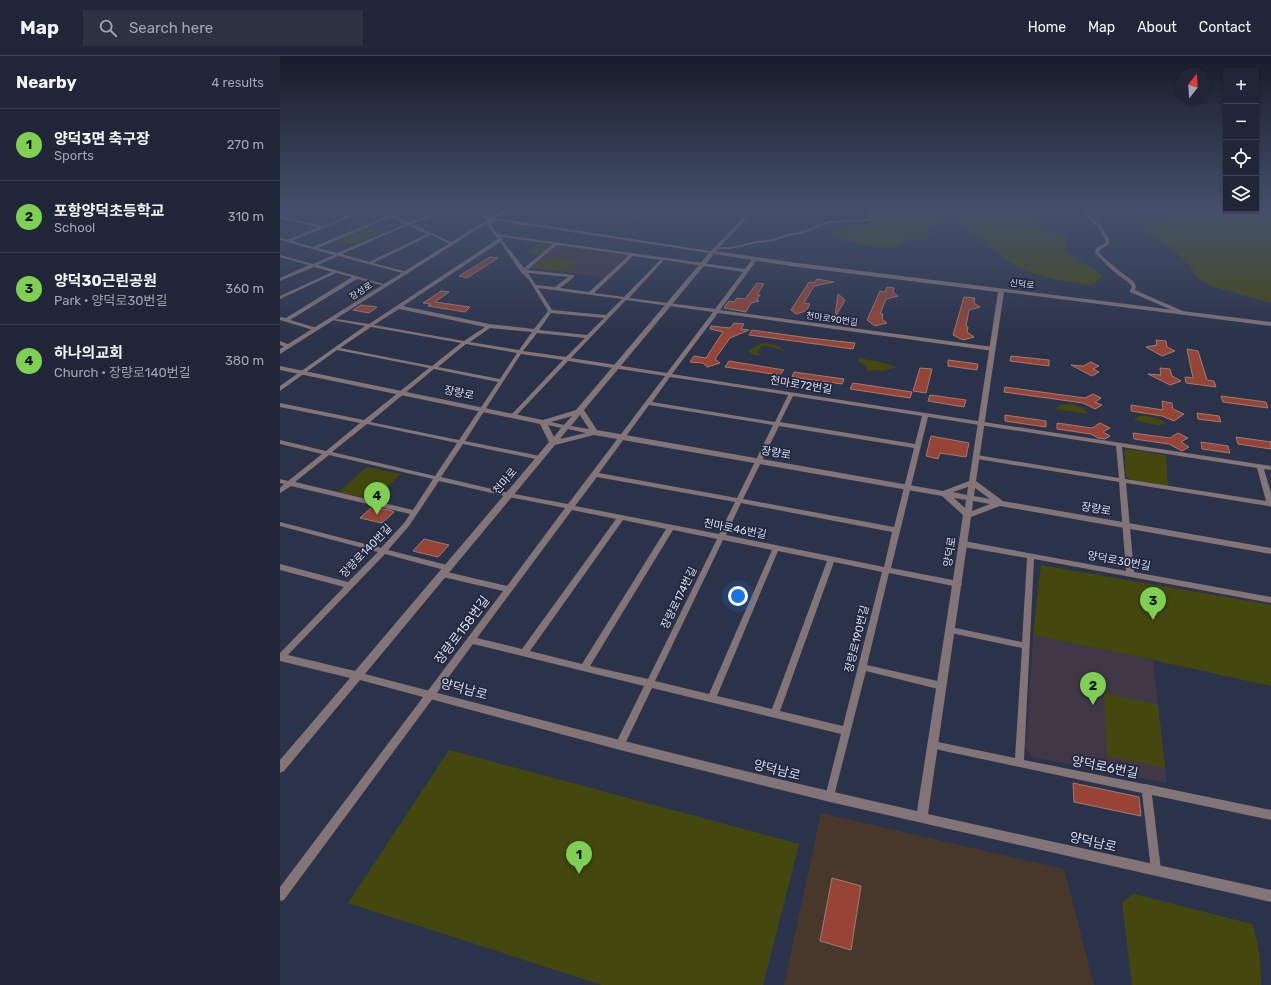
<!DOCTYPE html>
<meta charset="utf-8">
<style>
:root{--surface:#202638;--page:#2d3243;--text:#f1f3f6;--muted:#a2a5ae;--line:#3d4353;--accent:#7fd052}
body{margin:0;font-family:Rubik,"Noto Sans KR",sans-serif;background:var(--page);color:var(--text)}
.controls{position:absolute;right:12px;top:12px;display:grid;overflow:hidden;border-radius:0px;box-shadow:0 1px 3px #0004}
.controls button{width:36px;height:36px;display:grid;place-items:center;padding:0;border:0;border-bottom:1px solid var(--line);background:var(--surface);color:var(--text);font:20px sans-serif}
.compass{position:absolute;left:895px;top:12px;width:36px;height:36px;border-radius:50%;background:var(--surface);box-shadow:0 1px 3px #0004;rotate:17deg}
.you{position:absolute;left:458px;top:540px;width:14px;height:14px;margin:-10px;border:3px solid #fff;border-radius:50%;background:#1a73e8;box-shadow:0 0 0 6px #1a73e833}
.badge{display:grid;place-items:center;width:26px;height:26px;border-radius:50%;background:var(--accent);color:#111;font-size:13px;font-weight:700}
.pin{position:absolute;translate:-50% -33px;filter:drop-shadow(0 1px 2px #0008)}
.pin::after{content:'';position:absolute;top:21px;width:14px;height:12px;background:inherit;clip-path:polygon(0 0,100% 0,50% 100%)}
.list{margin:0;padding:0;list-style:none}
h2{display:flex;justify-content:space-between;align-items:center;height:52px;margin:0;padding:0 16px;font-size:17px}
h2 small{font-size:13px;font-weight:400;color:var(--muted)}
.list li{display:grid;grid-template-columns:26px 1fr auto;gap:12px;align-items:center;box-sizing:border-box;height:72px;padding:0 16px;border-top:1px solid var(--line)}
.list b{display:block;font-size:15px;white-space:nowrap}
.list p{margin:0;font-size:13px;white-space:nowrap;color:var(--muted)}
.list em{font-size:13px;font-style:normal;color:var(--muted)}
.icon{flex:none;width:22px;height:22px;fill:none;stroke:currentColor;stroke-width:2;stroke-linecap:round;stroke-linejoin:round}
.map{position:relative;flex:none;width:991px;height:929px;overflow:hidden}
header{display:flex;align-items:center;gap:24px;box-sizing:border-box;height:56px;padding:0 20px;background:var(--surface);border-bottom:1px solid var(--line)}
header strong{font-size:19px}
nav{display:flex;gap:22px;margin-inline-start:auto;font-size:14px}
.search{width:280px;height:36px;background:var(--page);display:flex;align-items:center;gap:10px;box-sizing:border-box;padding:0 14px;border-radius:0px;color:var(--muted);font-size:15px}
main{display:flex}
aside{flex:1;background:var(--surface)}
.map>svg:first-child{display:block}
.industrial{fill:#48382c}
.education{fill:#413747}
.green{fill:#44480f}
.building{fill:#974436;stroke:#9e7d76}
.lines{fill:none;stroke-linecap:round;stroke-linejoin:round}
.minor{fill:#827477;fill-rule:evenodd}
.tertiary{fill:#827477;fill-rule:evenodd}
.labels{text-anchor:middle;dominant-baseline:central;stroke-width:3.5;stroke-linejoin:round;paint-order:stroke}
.far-street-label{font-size:9px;fill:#d8ddec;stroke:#22283f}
.street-label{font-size:11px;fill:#d8ddec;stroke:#22283f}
.near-street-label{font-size:13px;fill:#d8ddec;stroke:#22283f}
</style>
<header>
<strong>Map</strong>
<div class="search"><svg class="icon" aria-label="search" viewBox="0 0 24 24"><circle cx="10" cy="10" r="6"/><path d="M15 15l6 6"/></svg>Search here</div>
<nav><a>Home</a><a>Map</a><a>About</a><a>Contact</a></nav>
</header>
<main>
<aside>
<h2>Nearby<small>4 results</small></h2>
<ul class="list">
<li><span class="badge">1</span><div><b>양덕3면 축구장</b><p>Sports</p></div><em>270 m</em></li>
<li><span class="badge">2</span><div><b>포항양덕초등학교</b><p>School</p></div><em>310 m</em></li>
<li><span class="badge">3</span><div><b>양덕30근린공원</b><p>Park · 양덕로30번길</p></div><em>360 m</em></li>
<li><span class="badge">4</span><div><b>하나의교회</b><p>Church · 장량로140번길</p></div><em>380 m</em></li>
</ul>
</aside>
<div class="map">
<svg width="991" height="929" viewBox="0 0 991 929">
<rect width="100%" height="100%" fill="#2b334a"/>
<!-- industrial -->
<path class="industrial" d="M541,757L784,813L814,929H504Z"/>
<!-- education -->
<path class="education" d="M278,188L347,199L325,221L251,212Z
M753,579L873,604L887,727L752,701L746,693Z"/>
<!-- green -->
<path class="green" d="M609,155H747L756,162L748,168L787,180L784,195L824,220L812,229C790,226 757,222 737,210C715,197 696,179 677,161L650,167L648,184L628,183L613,192L587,190L553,181L554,174L586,169Z
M880,155H985L991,161V247L931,230L916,221L913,214L901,200L863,173C869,160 880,168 891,164V157Z
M359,157H372L375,161C368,166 354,167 347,163V160Z
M82,172L101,176L73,189L54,184Z
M261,187L273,189L261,199L247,197Z
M266,201L298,205L286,216L254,212Z
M487,287L498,290L505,295C497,294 489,289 482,290L478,295L480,300L470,298L469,294L479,288Z
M579,302L604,307L617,311L603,315L593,314L588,316L585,310L578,305Z
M792,348L803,352L809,358L774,353L780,349Z
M859,360C870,360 878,361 887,368L878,369L854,364Z
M849,393L886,399L888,430L852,424L846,420L844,395Z
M87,411L121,418L93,444L59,436Z
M761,509L991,549V630L873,604L753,579Z
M824,637L878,649L885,712L827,700Z
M169,694L519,788L483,929H322L68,847Z
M854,838L972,868C979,889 981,907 981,929H852L842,846Z"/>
<!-- building -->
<path class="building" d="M210,201L218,202L187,222L179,220Z
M537,223L554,226L534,230L524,247L530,248L526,255L516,258L511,254L529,226L534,227Z
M477,227L484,228L477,239H480L477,243L479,245L471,247L466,256L444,252L449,245L454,246L457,242L465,243Z
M607,231L614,232L613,236L618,240L606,243L600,258H603L602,263L607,267L595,270L587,264L600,235L605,236Z
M161,235L169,236L155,246L190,251L185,256L148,250L151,248L143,247Z
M558,238L565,244L556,260H555Z
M684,241L695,242L694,247L700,251L689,254L686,270L688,271L687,276L694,281L683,284L673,279Z
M81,249L97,251L89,257L73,254Z
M454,267L464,268L461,273L469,274L450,282L435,303L440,307L427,311L423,307L410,306L414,300L426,302L443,276L430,273L431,270L450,272Z
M472,274L529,282L575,287L573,293L469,279Z
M876,284L886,285L887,291L895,295L882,300L866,291L877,289Z
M907,293L918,295L927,324L934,325L936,331L906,327L905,321L913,322Z
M731,300L769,304V310L730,305Z
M668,304L698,308L697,314L668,310Z
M449,305L504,314L500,319L445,311Z
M811,306L819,310L813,313L819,316L812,320L791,309L803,310Z
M640,312L652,313L646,337L633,335Z
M880,312L890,313L892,320L901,325L890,329L868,318L881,319Z
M514,316L564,323L562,328L512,321Z
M573,327L632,336L630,342L570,333Z
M725,331L805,342L813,338L821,342L815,346L822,349L815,353L803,347L724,336Z
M650,339L686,344L684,351L648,345Z
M941,340L986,346L988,352L943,346Z
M882,345L892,347L893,353L904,358L894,365L882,360L851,355V349L883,354Z
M917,357L939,360L941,366L918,363Z
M725,359L766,365V371L725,365Z
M777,367L812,372L820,367L830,372L823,376L830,380L825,383L818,382L811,378L777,373Z
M853,377L890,382L898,377L908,382L901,386L909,391L902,395L889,388L854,383Z
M651,380L689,387L686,401L660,397L658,403L646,400Z
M956,381L991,386V393L958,388Z
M921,386L948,390L950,397L922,393Z
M92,451L109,454L114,456L102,467L80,462Z
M144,483L169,489L158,501L133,495Z
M793,727L859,741L861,760L794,746Z
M552,822L581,830L571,894L540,885Z"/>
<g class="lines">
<!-- minor -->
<path class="minor" d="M50,155H56L67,160L79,155H85L12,185L33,191L107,160L98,155H104L128,166L162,155H168L132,168L173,187L170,188L151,179L93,207L128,216V218H126L58,200L38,209L107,229L105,230L77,223L10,264L37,272V274H33L0,264V261L6,262L72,221L56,217L0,243V240L52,216L34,211L0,225V222L29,209L0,201V199L33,208L54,199L0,184V182L7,184L39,171L0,162V160L43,170L64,161ZM111,161L125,168L57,197L38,192ZM128,169L147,178L89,206L62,198Z
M592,155H596L593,159L594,162L590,165L549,167L522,178L509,180L494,185L477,187L451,193H437L435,192L437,191H451L477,185L493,183L507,178L520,176L548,165L589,163L590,162L589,159Z
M803,155H807L812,162L821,169L830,185L828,189L820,194L819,197L837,213L853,225L856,230L855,234L905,256V258H901L850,236V235L852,230L849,227L833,215L815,197L816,192L825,187L826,185L818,171L810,164Z
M211,162L214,163L211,169L218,178L465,213L473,202H477V204L440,254L713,291L716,293L713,295L438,257L392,318L991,410V414L984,413L991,437V451L988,450L846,427L854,516L991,541V547L754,503L744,704L864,728H866L870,729L991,754V764L872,739L881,814L880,818L876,819L872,818L871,814L862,737L650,692L648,689L650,686L653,685L735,702L742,592L671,577L668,576L667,574L668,572L671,571L742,586L747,502L684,491L680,488L681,486L684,485L846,515L839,426L697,403L694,401L697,399L839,422L836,390L648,361L611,512L678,525L681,526L682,528L681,530L678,531L609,517L587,609L662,626L665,627L666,630L665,633L662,634L586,615L553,744L550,746L547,744L545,741L561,678L372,632L343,692L340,693L337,692L335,689L364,630L193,588L4,844L0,845V831L223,535L163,521L160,520L159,518L160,516L163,515L227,530L285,452L229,441L159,425L129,470L108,494L171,510L172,512L171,514L168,515L105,498L3,604L0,605V597L64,531L0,514V508L68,526L98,496L0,470V466L101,492L125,466L130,458L11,430L0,437V432L4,428L0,427V423L8,425L42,398L0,388V384L46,395L80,367L0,351V347L84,364L149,312L57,294L0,335V330L85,270L52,264L50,263V262L89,268L218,183L207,169ZM220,181L273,188L244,212L222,184V182ZM220,186L241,216L249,224L268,255L254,273L209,268L123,250ZM277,189L349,199L309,236L280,232L294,221V219L247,214ZM353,200L380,204L344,241L314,237ZM384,204L463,216L435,253L349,242ZM248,217L288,221L275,231L256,229ZM258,232L342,243L326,259L272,254ZM346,244L433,256L387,317L291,302ZM119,253L205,271L184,285L94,269ZM271,257L324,262L307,279L259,274ZM91,271L181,287L152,310L60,292ZM210,272L252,276L239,294L190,286ZM257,277L305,282L286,301L243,295ZM186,288L237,297L220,323L158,311ZM241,298L283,304L231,359L230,360L233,362L235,361L288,305L385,320L288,448L229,437L161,421L183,388L260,404L263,402L260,400L185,385ZM154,313L218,326L179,384L90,366ZM390,321L508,339L495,366L372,346ZM513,340L642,360L635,388L500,366ZM369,349L493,369L457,442L319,417ZM87,368L177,387L155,420L52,396ZM499,370L634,392L614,471L463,443ZM842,391L977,412L986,445L845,423ZM49,399L153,423L133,454L15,426ZM317,421L455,446L439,478L295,450ZM461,447L612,476L604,511L446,479ZM292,454L336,463L242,593L197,582ZM343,464L386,473L302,608L250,595ZM393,474L437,483L368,623L310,610ZM443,484L492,494L429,638L375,625ZM498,495L547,505L492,653L437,640ZM554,506L602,516L563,670L500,655Z
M0,285L10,289L11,290L8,292L0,289Z"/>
<!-- tertiary -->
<path class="tertiary" d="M182,155H189L211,161L222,155H228L216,162L431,195L469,155H474L436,195L510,206L991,266V270L724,236L696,425L723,445L991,492V498L720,450L691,461L648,758L991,834V846L550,746L340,694L80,624L4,715L0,717V704L70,622L0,605V597L75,615L269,386L260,368L0,314V310L263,364L296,354L429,197L212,164L0,298V293L208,163ZM434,198L510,210L718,236L689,425L663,435L317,374L304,354ZM300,359L309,373L291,370ZM292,360L284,369L271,366ZM268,369L281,372L274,381ZM288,373L306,377L280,383ZM314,379L662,440L683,459L637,755C452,714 269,666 85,618L275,389ZM688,431L687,439L673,436ZM695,432L710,443L694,440ZM674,442L686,444L685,452ZM693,445L710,448L692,455Z"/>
</g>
<!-- sky -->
<linearGradient id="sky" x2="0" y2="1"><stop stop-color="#181c29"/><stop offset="0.54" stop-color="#44506b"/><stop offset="1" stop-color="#44506b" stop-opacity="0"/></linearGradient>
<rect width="991" height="285" fill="url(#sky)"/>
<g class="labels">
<!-- far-street labels -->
<g class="far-street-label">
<text transform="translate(742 228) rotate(7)">신덕로</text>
<text transform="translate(81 235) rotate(-32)">장성로</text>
<text transform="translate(552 263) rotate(8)">천마로90번길</text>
</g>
<!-- street labels -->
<g class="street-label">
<text transform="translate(521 329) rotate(9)">천마로72번길</text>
<text transform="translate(179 337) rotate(12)">장량로</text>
<text transform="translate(496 397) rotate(10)">장량로</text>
<text transform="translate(225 425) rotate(-50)">천마로</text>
<text transform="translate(816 453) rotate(10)">장량로</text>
<text transform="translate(455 473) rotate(11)">천마로46번길</text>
<text transform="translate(86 495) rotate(-46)">장량로140번길</text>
<text transform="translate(670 496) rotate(-81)">양덕로</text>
<text transform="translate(839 505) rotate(10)">양덕로30번길</text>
<text transform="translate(399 542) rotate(-64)">장량로174번길</text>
<text transform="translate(577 583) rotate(-76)">장량로190번길</text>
</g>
<!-- near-street labels -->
<g class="near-street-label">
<text transform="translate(182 574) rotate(-53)">장량로158번길</text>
<text transform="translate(184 633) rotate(15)">양덕남로</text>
<text transform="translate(825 711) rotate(11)">양덕로6번길</text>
<text transform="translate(497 714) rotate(14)">양덕남로</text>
<text transform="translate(813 786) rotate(13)">양덕남로</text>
</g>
</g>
</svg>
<div class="controls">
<button>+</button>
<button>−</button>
<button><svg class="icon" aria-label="locate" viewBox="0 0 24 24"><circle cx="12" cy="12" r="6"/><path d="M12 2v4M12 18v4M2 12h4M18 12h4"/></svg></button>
<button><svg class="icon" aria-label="layers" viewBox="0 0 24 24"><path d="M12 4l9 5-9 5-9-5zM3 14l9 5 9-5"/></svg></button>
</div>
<svg class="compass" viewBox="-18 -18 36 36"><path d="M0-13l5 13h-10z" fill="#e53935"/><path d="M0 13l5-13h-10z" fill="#a2a5ae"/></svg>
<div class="you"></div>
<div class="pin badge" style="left:299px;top:818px">1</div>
<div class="pin badge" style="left:813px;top:649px">2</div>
<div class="pin badge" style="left:873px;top:564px">3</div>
<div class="pin badge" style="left:97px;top:459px">4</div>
</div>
</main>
